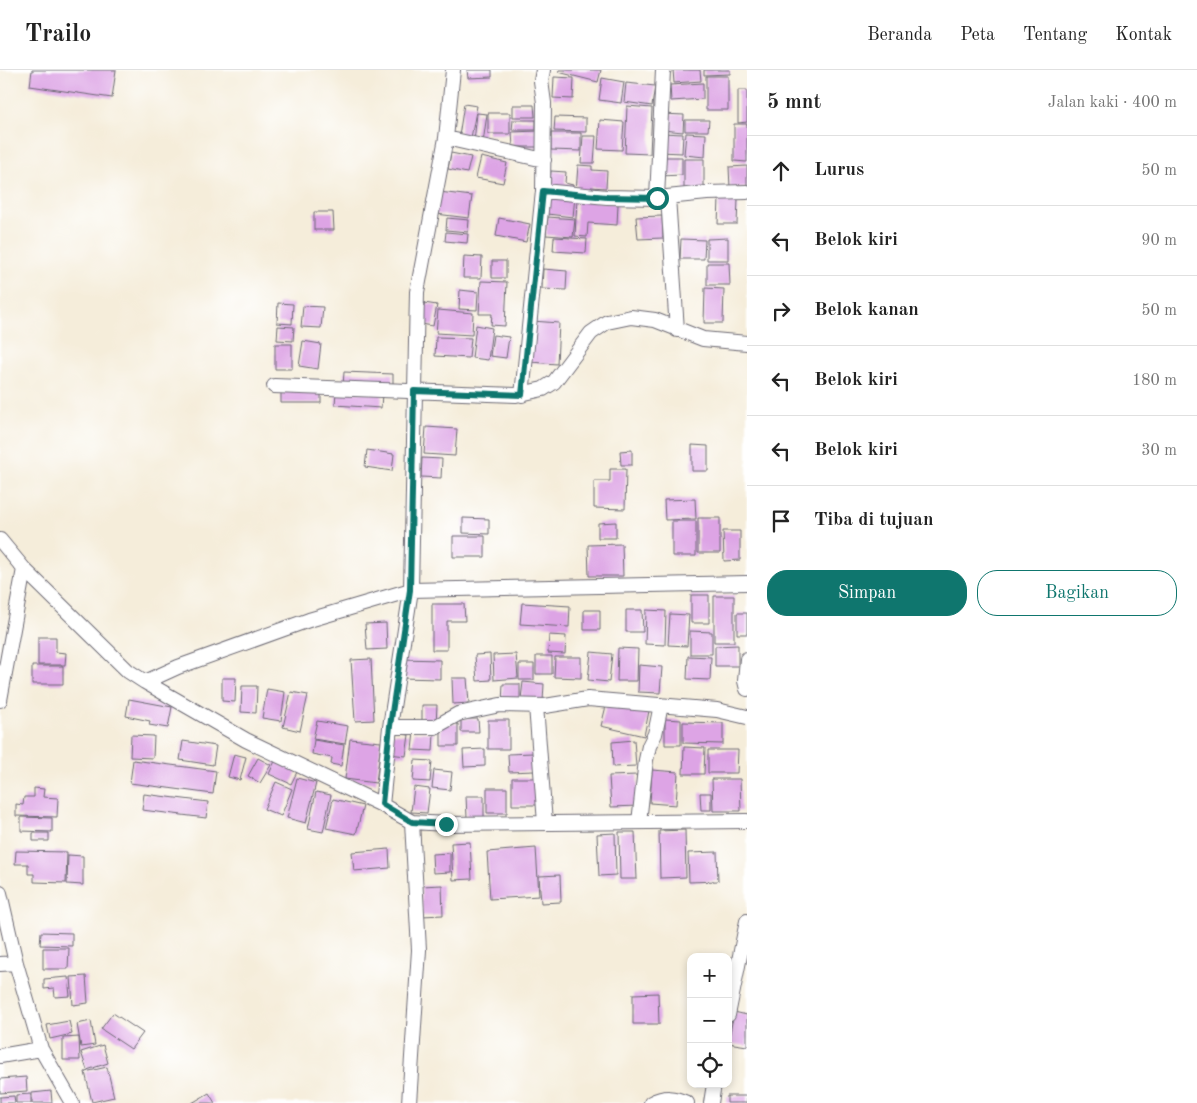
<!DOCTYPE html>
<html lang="id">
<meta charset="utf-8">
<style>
:root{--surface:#fff;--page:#f6f6f6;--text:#222;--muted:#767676;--line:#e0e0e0;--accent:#0f766e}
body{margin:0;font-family:"Old Standard TT",serif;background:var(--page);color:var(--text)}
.controls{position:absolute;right:15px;bottom:15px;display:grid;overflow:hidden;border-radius:10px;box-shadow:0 2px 8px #0003}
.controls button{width:45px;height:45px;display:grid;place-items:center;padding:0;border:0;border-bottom:1px solid var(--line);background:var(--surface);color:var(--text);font:25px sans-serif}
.stop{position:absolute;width:15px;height:15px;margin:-11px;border:4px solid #0f766e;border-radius:50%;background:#fff}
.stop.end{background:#0f766e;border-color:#fff;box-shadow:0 1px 5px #0008}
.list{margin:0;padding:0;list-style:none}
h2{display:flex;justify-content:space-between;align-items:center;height:65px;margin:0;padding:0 20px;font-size:21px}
h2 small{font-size:16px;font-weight:400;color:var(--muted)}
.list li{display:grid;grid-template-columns:32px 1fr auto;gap:15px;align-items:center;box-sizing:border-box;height:70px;padding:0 20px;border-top:1px solid var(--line)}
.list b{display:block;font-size:19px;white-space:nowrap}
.list em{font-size:16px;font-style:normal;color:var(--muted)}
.actions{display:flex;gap:10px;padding:15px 20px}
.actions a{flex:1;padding:11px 0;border:1px solid var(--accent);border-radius:20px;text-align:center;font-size:18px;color:var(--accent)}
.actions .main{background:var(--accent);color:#fff}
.icon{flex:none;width:28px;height:28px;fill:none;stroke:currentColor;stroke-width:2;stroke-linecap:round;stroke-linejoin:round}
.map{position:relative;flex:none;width:747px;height:1033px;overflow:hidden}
header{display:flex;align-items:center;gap:30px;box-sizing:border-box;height:70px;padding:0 25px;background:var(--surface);border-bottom:1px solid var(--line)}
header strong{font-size:24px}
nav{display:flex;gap:28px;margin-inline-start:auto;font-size:18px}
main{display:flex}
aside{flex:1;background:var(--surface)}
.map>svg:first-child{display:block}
.building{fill:#dda4e5}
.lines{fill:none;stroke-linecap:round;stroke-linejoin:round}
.minor-casing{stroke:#6c6973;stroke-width:16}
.minor{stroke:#fff;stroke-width:14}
.route{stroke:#0f766e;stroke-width:6}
</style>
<header>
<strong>Trailo</strong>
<nav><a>Beranda</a><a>Peta</a><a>Tentang</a><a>Kontak</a></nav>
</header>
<main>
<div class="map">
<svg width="747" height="1033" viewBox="0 0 747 1033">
<rect width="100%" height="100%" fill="#fff"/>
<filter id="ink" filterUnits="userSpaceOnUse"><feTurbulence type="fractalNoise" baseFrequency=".02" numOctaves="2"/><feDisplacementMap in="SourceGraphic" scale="10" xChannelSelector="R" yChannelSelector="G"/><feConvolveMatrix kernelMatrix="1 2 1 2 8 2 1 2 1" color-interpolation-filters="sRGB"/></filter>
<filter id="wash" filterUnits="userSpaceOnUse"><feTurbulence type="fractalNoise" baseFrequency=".0096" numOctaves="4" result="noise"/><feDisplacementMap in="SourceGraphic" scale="20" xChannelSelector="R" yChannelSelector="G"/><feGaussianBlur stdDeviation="1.12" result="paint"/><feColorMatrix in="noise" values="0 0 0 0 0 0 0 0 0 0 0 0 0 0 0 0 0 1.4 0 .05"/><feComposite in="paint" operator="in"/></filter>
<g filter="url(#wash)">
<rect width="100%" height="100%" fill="#f5edda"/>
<g id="blocks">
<!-- building -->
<path class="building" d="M32,0H116L112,28L30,16Z
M467,0H492V7L468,8Z
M559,0H601L598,12L558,2Z
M673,0H700L701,11L674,13Z
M704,0H730V4L704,5Z
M706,6H728V40H706Z
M554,7L574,8L573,29L553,28Z
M602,8L624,12L621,33L599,30Z
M626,13L655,16L652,36L624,32Z
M703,13V29L671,31L670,15Z
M738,20H747V52L738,53Z
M464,34L477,36L471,68L459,66Z
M513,35H534L535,47H513Z
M627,36L652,38L650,84L625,83Z
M477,43L487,44L483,73L474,72Z
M488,43H510V64H488Z
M663,44L684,45L683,62L662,60Z
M555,47L586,48V62L554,61Z
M513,50H536V60H512Z
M600,50L624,52L622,80L598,79Z
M685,50H709L708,61H685Z
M734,54H747V92L734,91Z
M538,61V77H513L512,62Z
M551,63H581V81L551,80Z
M662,63L683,64L682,83L660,82Z
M686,63L706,64L705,87L684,85Z
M583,66H596L594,93H581Z
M451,83L471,87L467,103L448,99Z
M481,87L507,93L503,113L476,108Z
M660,87H682V105L660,106Z
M684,89H704V122H684Z
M578,95L592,96V100L607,101L606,118L591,117V122H576Z
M747,96V117L730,118L729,97Z
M551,101L566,102L565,113L573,115V122L549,120Z
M439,122L472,126L469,148L436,144Z
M548,124L575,126L573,147L547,144Z
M719,128L738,129L737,154H718Z
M577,129L618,134L617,155L588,153L587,167L575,166Z
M314,142H333L334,160H314Z
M662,146L663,168L638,169L636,147Z
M548,147L575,149L573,167L546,165Z
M447,148L469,150L468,162L446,160Z
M499,148L530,154L526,172L496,166Z
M446,162L468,164L467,173L445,171Z
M554,167L587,169L586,183L553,181Z
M728,168V190H707V169Z
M681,169L705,170L704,189H680Z
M464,186L482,187L481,208H463Z
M492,191H506V208H492Z
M707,193H729L730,215H707Z
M543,199L567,201L566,220L542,219Z
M481,211L507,212L505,256L491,255L492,244H479Z
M705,218L724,219L723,253H704Z
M460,220L478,222L477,240L459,239Z
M278,233L293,234L292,254L277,253Z
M424,233L437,235L433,256L421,254Z
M303,236L323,237L321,258L301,257Z
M438,240L473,243L472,265L436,263Z
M532,251L559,253L557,294L530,292Z
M476,255L492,258L488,290L472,288Z
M278,256L294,257L293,271L277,270Z
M493,265L509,267L506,288L490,286Z
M436,267L471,268L469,288L435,286Z
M303,271L321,274L318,299L299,296Z
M275,274H292V299H275Z
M344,302L393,304V318L343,316Z
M281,320L321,321V333H281Z
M336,321L382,324L381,338L335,335Z
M426,357L457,359L455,386L424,384Z
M692,375L708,376V401H692Z
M367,380L394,384L392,401L365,397Z
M632,380V395H621L620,381Z
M422,388L442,389L441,408L421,407Z
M610,399H626L625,439L594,438V411H610Z
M695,429L696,449L665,450L664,430Z
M463,448L489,449V464L463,463Z
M698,448H720V483H698Z
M672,451H696V486H672Z
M616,452V468H598V453Z
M723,461H740V490L724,491Z
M453,466H485V487H453Z
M622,474L623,506H589L588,475Z
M691,525H709V553H691Z
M714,526H734V572H714Z
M522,533L570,536L569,557L520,554Z
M432,534H464L465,551H447V580H432Z
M584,540H600V560H584Z
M626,540H642L643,562H626Z
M646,540L666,541L665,575L645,574Z
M737,543H747V564H737Z
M670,544L689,545L687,576L668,575Z
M386,553L387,579L367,580L365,554Z
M690,561L712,562V584H690Z
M549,565L566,566L565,584L548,583Z
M38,567H56V582L66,583L65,595H38Z
M738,575V596H715V576Z
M618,578L638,579L637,611H617Z
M591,582L612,584L609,612L588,610Z
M490,584L491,610L477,611L475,585Z
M516,584L518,608L494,610L493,585Z
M536,586H552V604H536Z
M688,586L711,587L710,610L687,609Z
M555,587H581V608L554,607Z
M371,589L374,650L355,651L351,590Z
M402,589L440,590V609L401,608Z
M519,594H534V610H519Z
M639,595L662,597L660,623L638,622Z
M32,596H63V614H32Z
M222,608H236L235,632L222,631Z
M452,608H467L469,633L453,634Z
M523,612L544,614L543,631L521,629Z
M503,614H520V634L502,633Z
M242,616H257L256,643L241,642Z
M267,619L285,622L281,651L262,648Z
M291,622L308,625L300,661L283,657Z
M129,629L172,637L168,658L149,655L150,651L126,646Z
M607,632L649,641L644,666L601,656Z
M422,635H437L436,654H422Z
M461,649H478L479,662H461Z
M665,649L681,650V675H665Z
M488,650H509V679H488Z
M317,651L348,656L345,674L313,669Z
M683,652L723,653V674L683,673Z
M441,654H458V676H441Z
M414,662L434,663L433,681L412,680Z
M392,663L409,665L406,686L389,684Z
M131,665L154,666L153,688L130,687Z
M350,669L381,672L376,713L345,709Z
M314,670L344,675L341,696L331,694L332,688L312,684Z
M634,670L636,696L613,697L612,672Z
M183,671L216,676L213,695L180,690Z
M684,677L705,678L704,704H683Z
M485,679V696L464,697L463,680Z
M708,680H738L737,703H708Z
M533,683L534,701L509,702L508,684Z
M234,684L246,687L240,710L228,707Z
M258,688L271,695L260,713L248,706Z
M133,690L216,701L213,724L130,713Z
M415,690L432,691L430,712L413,711Z
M275,691L297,702L291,714L269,704Z
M434,700L452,702L450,720L432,718Z
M652,700L678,702L676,735L650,733Z
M637,705L639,736L611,737L609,706Z
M297,708L316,713L306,753L287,748Z
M512,708H539V735H512Z
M712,709H740L741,741H713Z
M276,712L292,719L281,746L264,739Z
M414,717L430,719L427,743L411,742Z
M34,718L44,719L43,727L58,728L57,747L16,746V734L23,735L24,727H34Z
M487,718H507V743H487Z
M316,722L331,725L323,762L308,759Z
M700,723H711V740H701Z
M144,724L208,732L206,748L142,740Z
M466,726H484V748H467Z
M333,729L363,736L356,764L326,758Z
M21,747L52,748V762L21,761Z
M685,760L686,807L660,808L659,761Z
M619,762H635L637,809H620Z
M33,763H49V771H33Z
M615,763L616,805L599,806L597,764Z
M470,772L472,809L453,810L451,773Z
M536,778L539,826L490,829L487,782Z
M389,779L390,798L354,801L352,782Z
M16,781L67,782L66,813L34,812V804H28V794H15Z
M717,782L718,811L689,812L688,783Z
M450,783V802L433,803L432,784Z
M68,785L83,786V815L67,814Z
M560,805L561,832L541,833L539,806Z
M442,815L443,845L422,846L421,816Z
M41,862L72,863V876L40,875Z
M43,878H69L68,899H43Z
M86,906L88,933L73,935L71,907Z
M68,907L70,926L55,927L54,918L44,919V909Z
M658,923L659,954H633V924Z
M734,942L747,945V976L728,973Z
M113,943L143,963L131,979L101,959Z
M69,951L72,964L50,969L47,955Z
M91,951L95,975L81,977L77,954Z
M79,967L80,990H63V968Z
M103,975L108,993L87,1000L81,982Z
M107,997L114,1027L92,1032L85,1002Z
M26,1007L27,1021L0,1023V1009Z
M51,1021L52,1033H32V1023Z
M209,1023L215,1033H192Z
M31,1024V1033H16V1025Z
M14,1026L15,1033H0V1027Z
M727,1026H747V1033H727Z"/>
</g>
</g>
<g filter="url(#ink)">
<use href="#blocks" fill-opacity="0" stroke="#6c6973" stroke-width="1"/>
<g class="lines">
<defs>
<path id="minor" d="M543,0L541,11L544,33L543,121L607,127L657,128L707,123L747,122
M446,68L544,90
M668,127L677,260
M657,128L663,0
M274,316L516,325L543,319L554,312L591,263L607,252L631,247L655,250L703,269L747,273
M522,325L543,121
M0,470L24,499L128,601L145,612L246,670L382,735L412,752L446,754L747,751
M747,589L745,611L747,619
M145,612L178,597L309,550L411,520L417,222L446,68L453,0
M0,630L24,499
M536,636L545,753
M390,657H435L458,644L500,635L545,636L588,629L717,640L747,647
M382,735L390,657L411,520L747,513
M639,752L646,690L649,676L655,664L661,635
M0,823L16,893L41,979L72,1033
M0,894L16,893
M728,945L747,851
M0,986L41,979
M409,1033L419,880L412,752
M651,1033C664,1026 674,1027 687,1033
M711,1033L714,1014"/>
</defs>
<!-- minor casing -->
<use href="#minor" class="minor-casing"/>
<!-- minor -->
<use href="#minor" class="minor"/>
</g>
</g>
<g class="lines" filter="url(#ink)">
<!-- route -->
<path class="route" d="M446,754L412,752L382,734L390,656L410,520L414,321L522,325L543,121L607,127L657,128"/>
</g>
</svg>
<div class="controls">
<button>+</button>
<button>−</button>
<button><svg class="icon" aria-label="locate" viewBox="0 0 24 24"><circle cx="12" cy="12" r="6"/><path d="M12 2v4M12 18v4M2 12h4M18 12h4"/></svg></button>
</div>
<div class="stop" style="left:657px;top:128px"></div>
<div class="stop end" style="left:446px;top:754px"></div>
</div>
<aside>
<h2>5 mnt<small>Jalan kaki · 400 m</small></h2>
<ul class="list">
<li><svg class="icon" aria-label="ahead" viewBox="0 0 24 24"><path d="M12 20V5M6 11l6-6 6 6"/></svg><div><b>Lurus</b></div><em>50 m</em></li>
<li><svg class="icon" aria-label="left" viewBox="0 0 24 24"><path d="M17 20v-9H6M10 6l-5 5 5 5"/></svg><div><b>Belok kiri</b></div><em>90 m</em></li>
<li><svg class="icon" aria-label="right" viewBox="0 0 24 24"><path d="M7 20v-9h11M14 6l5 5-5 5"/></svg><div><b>Belok kanan</b></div><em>50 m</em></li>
<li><svg class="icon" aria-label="left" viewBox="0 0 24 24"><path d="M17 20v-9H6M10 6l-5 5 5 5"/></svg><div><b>Belok kiri</b></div><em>180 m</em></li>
<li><svg class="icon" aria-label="left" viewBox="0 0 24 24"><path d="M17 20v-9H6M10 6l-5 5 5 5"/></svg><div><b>Belok kiri</b></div><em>30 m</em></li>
<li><svg class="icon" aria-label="arrive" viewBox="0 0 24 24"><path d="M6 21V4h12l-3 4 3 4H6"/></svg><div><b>Tiba di tujuan</b></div></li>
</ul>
<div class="actions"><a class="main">Simpan</a><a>Bagikan</a></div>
</aside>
</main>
